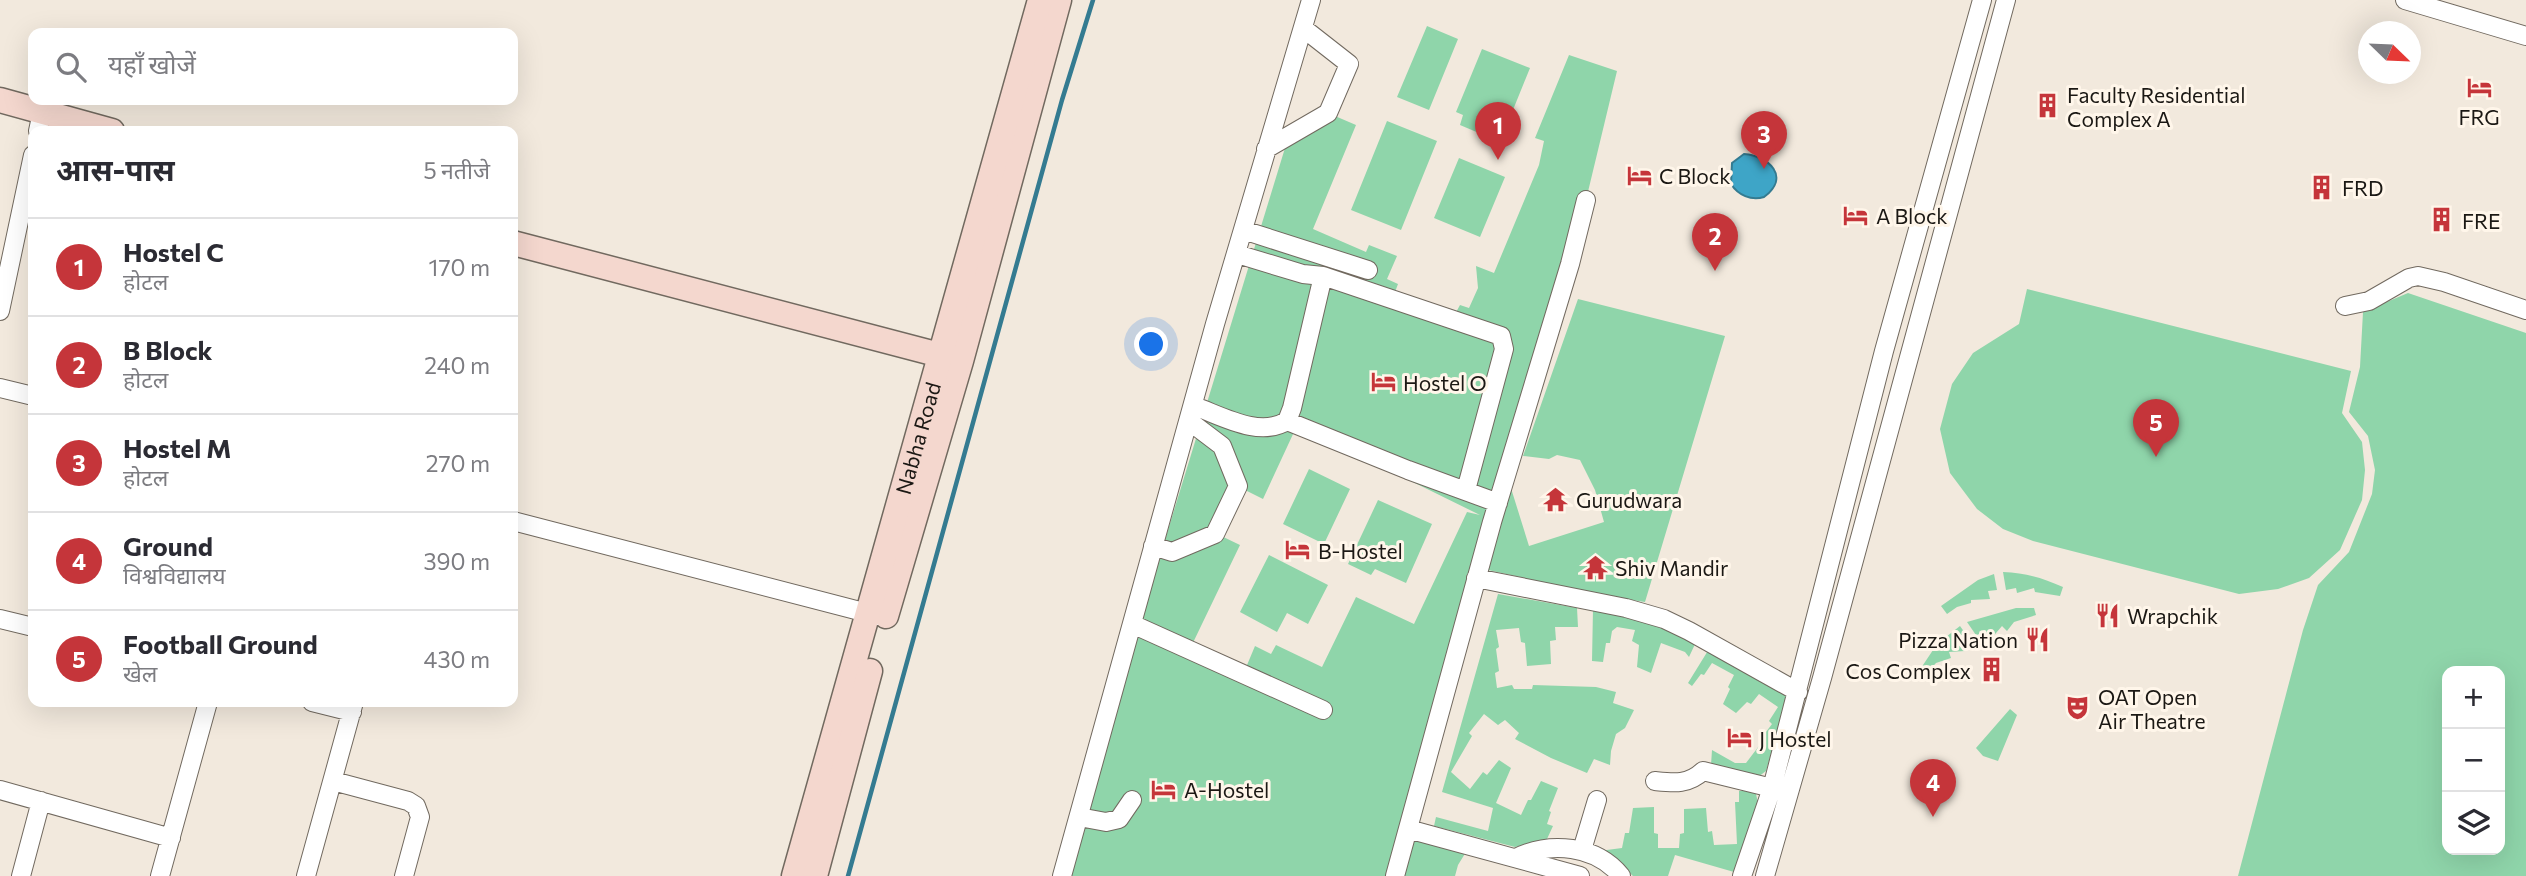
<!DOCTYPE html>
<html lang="hi">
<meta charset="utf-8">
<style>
:root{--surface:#fff;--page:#f2f2f3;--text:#2b2b33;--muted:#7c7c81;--line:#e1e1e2;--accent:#c5353a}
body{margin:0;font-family:Commissioner,"Noto Sans Devanagari",sans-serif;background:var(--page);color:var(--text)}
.controls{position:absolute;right:21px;bottom:21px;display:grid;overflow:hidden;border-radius:14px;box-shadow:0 7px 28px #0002}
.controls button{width:63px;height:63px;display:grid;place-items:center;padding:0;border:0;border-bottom:2px solid var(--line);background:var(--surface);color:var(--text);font:35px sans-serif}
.compass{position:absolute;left:2358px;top:21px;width:63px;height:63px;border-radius:50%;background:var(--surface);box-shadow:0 7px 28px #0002;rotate:113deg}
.you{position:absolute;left:1152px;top:345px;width:24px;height:24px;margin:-18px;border:5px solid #fff;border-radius:50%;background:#1a73e8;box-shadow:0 0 0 10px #1a73e833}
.badge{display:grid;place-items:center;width:46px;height:46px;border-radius:50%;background:var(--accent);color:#fff;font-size:23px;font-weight:700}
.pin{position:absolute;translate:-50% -58px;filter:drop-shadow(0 2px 4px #0008)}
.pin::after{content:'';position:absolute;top:37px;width:24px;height:21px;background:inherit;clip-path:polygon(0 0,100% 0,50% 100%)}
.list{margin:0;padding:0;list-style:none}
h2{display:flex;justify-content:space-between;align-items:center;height:91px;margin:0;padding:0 28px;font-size:30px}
h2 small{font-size:23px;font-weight:400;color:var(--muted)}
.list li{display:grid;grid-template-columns:46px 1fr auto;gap:21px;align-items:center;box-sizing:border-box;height:98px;padding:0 28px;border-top:2px solid var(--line)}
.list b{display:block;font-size:26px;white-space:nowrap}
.list p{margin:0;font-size:23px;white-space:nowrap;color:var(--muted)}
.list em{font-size:23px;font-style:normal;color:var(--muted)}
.icon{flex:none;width:38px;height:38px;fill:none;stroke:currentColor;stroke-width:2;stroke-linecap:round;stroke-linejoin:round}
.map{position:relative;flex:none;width:2526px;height:876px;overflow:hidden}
.search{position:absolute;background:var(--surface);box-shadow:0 7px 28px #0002;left:28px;top:28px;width:490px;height:77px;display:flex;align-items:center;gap:18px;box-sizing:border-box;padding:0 24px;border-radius:14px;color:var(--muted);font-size:26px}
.panel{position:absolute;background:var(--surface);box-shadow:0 7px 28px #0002;left:28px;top:126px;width:490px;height:581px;border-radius:14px}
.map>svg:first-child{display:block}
.green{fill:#8fd5aa;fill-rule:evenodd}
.water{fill:#3ea5c7;stroke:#347b91;stroke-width:2}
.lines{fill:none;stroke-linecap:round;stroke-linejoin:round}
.stream{stroke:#347b91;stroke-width:4.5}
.street-casing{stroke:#71695f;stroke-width:20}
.secondary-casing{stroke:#71695f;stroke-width:27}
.street{stroke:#fff;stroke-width:18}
.secondary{stroke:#f4d7ce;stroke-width:24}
.labels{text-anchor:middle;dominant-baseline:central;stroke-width:6;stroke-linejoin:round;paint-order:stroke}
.poi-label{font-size:21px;fill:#1b1814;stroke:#fff6ea;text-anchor:start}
.street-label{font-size:21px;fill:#1b1814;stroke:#fff6ea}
</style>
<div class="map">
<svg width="2526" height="876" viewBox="0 0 2526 876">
<rect width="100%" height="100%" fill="#f2e9dd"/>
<!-- green -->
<path class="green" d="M1427,26L1458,39L1429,110L1397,97Z
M1482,49L1530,68L1500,142L1460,125L1463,115L1456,112Z
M1569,55L1617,71L1586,200L1390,876H1062L1285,148L1335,116L1356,125L1313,229L1366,252L1369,245L1397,256L1387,279L1398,284L1395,292L1454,316L1460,305L1469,308L1478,288L1476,266L1494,273L1539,165L1544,141L1535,138ZM1303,428L1480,515L1467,512L1414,624L1356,597L1322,667L1276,645L1271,654L1255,646L1242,677L1189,651L1240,545L1215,533L1239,487L1263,499L1294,432Z
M1387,121L1437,141L1401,230L1351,210Z
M1459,158L1505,177L1480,237L1434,218Z
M2027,289L2351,371L2342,413L2362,442L2365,470L2362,500L2340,550L2309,578L2278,589L2239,594L2033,541L2003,529L1977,509L1950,473L1940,429L1952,384L1973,353L2019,324Z
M2408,293L2526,333V876H2238L2303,630L2318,585L2349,552L2372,494L2375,470L2368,436L2349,412L2360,367L2363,312ZM2447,671H2500V850H2447Z
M1578,299L1725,336L1645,602L1606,596L1488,570L1510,485L1529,546L1604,522L1595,490L1580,460L1557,455L1549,459L1523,456Z
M1309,469L1350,489L1324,544L1283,524Z
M1378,500L1432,524L1406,583L1375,569L1371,575L1348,564Z
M1269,555L1328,585L1308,624L1287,613L1277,632L1240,612Z
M2003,572C2026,573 2043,578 2063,587L2060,596L2035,592L2034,588L2017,593L2016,588L2006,590Z
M1994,574L1997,590L1988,591L1990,599L1971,600V603L1957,607L1947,614L1941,606L1978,580Z
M1498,594L1577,608L1578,627H1555L1556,640L1550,641L1551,664L1527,666L1525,643L1521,642L1519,628L1496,630L1499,647L1496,649L1499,671L1495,673L1497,688L1512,685L1514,689H1532L1533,685L1596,687L1616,692L1613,703L1634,710L1625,728L1616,734L1611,751L1610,765L1594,759L1587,773L1551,758L1515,739L1519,733L1505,720L1498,725L1484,714L1469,733L1472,736L1451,772L1470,789L1483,772L1487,775L1499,760L1511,768L1496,803L1521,815L1528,800H1531L1541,781L1558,788L1549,811L1551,812L1547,824L1553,826L1547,839L1515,847L1434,826L1436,817L1488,831L1493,808L1442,792Z
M1620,607L1696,642L1689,657L1685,652L1661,643L1651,673L1637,667L1639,645L1632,641L1635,630L1617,627L1612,631L1610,643H1606L1603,662L1592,661L1593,609Z
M2016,608H2034L2036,615L2014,622L2007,631L2002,626L1990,640L1985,634L1978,638L1967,622Z
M1960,626L1970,640L1961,644L1965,651L1949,652L1951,658L1936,663L1924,676L1919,671L1937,644Z
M1709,649L1788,695L1766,771L1758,777L1711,765L1712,750L1735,763H1746L1762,742L1760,740L1772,724L1769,721L1778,707L1759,694L1751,704L1747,702L1736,713L1723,704L1730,689L1728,687L1734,675L1712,663L1704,675L1701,674L1692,686L1688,683Z
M2010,709L2017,715L1998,761L1983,756L1976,748Z
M1739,791H1748L1756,794L1758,803L1737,871L1734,872L1675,855L1668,876H1633L1614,859L1599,851L1622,848L1625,833H1629L1633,808L1654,807V833L1658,834V848H1679L1680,834L1684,833V809L1706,808L1708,832L1712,831L1714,845L1737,844L1735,802H1739Z
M1412,836L1466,852L1458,865L1455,876H1401Z"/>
<!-- water -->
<path class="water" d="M1744,154C1769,156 1791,177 1764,197C1751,201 1738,195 1731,184L1732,163Z"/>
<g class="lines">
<!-- stream -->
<path class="stream" d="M848,876L1062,100L1093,0"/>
<defs>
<path id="street" d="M2405,0L2526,36
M38,131L42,112
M1266,149L1328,113L1349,64L1303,28
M1243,230L1368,270
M1237,254L1303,274L1323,276L1501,336L1504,349L1466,490
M2345,306L2369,301L2409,278L2418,276L2444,282L2526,310
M0,311L33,155
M0,388L33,396
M1194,406C1222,416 1259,438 1287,421L1408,470L1498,503
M1287,421L1292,408L1323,276
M513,521L879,616
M1153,546L1172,552L1215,534L1238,486L1222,446L1189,421
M1476,578L1626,608L1664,619L1689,631L1798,692
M0,619L33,627
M1132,624L1323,710
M312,702L352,712
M333,781L408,801L416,806L420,817L404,876
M1655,781C1674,783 1688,785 1703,771L1772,788
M0,790L171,838
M1079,817L1106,822L1119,819L1132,800
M1408,829L1580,876
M1582,850L1597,800
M1516,858C1550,841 1596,845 1621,876
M21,876L41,801
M160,876L208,702
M306,876L354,702
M1062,876L1215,324L1311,0
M1395,876L1492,522L1570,264L1586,200
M1742,876L1772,788L1884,351L1982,0
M1765,876L1822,678L2006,0"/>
<g id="secondary">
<path d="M0,100L112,131"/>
<path d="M513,243L955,359"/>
<path d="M886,616L961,361L1059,0"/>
<path id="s1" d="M794,876L1040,0"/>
<path d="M815,876L870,671"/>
</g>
</defs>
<!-- street casing -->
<use href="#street" class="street-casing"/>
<!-- secondary casing -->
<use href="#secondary" class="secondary-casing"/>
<!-- street -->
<use href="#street" class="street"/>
<!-- secondary -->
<use href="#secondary" class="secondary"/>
</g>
<!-- icons -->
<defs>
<symbol id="hotel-bare" viewBox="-9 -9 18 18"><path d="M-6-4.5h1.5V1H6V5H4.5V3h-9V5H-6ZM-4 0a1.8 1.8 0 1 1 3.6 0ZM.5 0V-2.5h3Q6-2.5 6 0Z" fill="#c5353a" stroke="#fff6ea" stroke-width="2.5" paint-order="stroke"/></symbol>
<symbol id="building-bare" viewBox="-9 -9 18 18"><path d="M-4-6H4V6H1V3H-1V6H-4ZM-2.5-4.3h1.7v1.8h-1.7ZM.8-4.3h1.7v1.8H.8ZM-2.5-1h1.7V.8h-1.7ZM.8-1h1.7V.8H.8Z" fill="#c5353a" stroke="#fff6ea" stroke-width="2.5" paint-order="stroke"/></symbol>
<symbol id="temple-bare" viewBox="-9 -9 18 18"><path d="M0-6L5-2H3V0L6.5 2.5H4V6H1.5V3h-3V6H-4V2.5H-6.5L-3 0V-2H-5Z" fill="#c5353a" stroke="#fff6ea" stroke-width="2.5" paint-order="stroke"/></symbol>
<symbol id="restaurant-bare" viewBox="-9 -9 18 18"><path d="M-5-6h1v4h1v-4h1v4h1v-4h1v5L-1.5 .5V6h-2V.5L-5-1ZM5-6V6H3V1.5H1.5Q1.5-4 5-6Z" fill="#c5353a" stroke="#fff6ea" stroke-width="2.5" paint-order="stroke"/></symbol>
<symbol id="theatre-bare" viewBox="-9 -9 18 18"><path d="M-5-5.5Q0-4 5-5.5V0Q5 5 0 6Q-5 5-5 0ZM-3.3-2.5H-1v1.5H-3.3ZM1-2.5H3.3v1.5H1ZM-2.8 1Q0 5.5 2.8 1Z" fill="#c5353a" stroke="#fff6ea" stroke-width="2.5" paint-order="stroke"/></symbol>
</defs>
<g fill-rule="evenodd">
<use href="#hotel-bare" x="2462" y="70" width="35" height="35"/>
<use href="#building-bare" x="2030" y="88" width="35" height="35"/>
<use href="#hotel-bare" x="1622" y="158" width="35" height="35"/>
<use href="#building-bare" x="2304" y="170" width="35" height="35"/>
<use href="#hotel-bare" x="1838" y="198" width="35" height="35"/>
<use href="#building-bare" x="2424" y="202" width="35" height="35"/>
<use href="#hotel-bare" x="1366" y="364" width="35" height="35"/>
<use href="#temple-bare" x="1538" y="482" width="35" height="35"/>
<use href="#hotel-bare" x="1280" y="532" width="35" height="35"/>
<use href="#temple-bare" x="1578" y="550" width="35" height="35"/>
<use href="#restaurant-bare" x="2090" y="598" width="35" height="35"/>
<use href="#restaurant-bare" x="2020" y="622" width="35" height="35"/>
<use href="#building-bare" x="1974" y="652" width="35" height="35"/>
<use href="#theatre-bare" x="2060" y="690" width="35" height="35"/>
<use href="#hotel-bare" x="1722" y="720" width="35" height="35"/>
<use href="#hotel-bare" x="1146" y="772" width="35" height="35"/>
</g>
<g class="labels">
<!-- poi labels -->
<g class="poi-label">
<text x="2067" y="94">Faculty Residential<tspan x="2067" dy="24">Complex A</tspan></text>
<text x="2479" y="116" text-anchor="middle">FRG</text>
<text x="1659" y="175">C Block</text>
<text x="2342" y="187">FRD</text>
<text x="1876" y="215">A Block</text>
<text x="2462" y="220">FRE</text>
<text x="1403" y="382">Hostel O</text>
<text x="1576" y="499">Gurudwara</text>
<text x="1318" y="550">B-Hostel</text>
<text x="1615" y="567">Shiv Mandir</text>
<text x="2127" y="615">Wrapchik</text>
<text x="2018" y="639" text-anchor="end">Pizza Nation</text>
<text x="1971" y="670" text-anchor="end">Cos Complex</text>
<text x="2098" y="696">OAT Open<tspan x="2098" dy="24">Air Theatre</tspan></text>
<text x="1759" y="738">J Hostel</text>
<text x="1184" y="789">A-Hostel</text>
</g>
<!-- street labels -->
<g class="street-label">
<text stroke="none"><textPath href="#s1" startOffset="455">Nabha Road</textPath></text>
</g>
</g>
</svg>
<div class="controls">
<button>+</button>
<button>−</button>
<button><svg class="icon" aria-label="layers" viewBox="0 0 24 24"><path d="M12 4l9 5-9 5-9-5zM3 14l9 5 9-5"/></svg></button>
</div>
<svg class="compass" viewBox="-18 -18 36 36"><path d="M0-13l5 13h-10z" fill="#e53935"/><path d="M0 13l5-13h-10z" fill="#7c7c81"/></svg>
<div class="you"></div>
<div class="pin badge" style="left:1498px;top:160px">1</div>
<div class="pin badge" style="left:1715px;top:271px">2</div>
<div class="pin badge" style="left:1764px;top:169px">3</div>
<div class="pin badge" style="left:1933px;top:817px">4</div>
<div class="pin badge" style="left:2156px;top:457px">5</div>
<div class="search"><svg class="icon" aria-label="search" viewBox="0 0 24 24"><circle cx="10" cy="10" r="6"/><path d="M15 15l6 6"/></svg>यहाँ खोजें</div>
<section class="panel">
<h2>आस-पास<small>5 नतीजे</small></h2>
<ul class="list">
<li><span class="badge">1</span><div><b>Hostel C</b><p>होटल</p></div><em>170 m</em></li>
<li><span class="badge">2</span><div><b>B Block</b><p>होटल</p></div><em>240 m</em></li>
<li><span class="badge">3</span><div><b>Hostel M</b><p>होटल</p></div><em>270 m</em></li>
<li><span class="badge">4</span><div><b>Ground</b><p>विश्वविद्यालय</p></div><em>390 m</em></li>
<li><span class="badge">5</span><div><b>Football Ground</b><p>खेल</p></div><em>430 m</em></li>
</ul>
</section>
</div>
